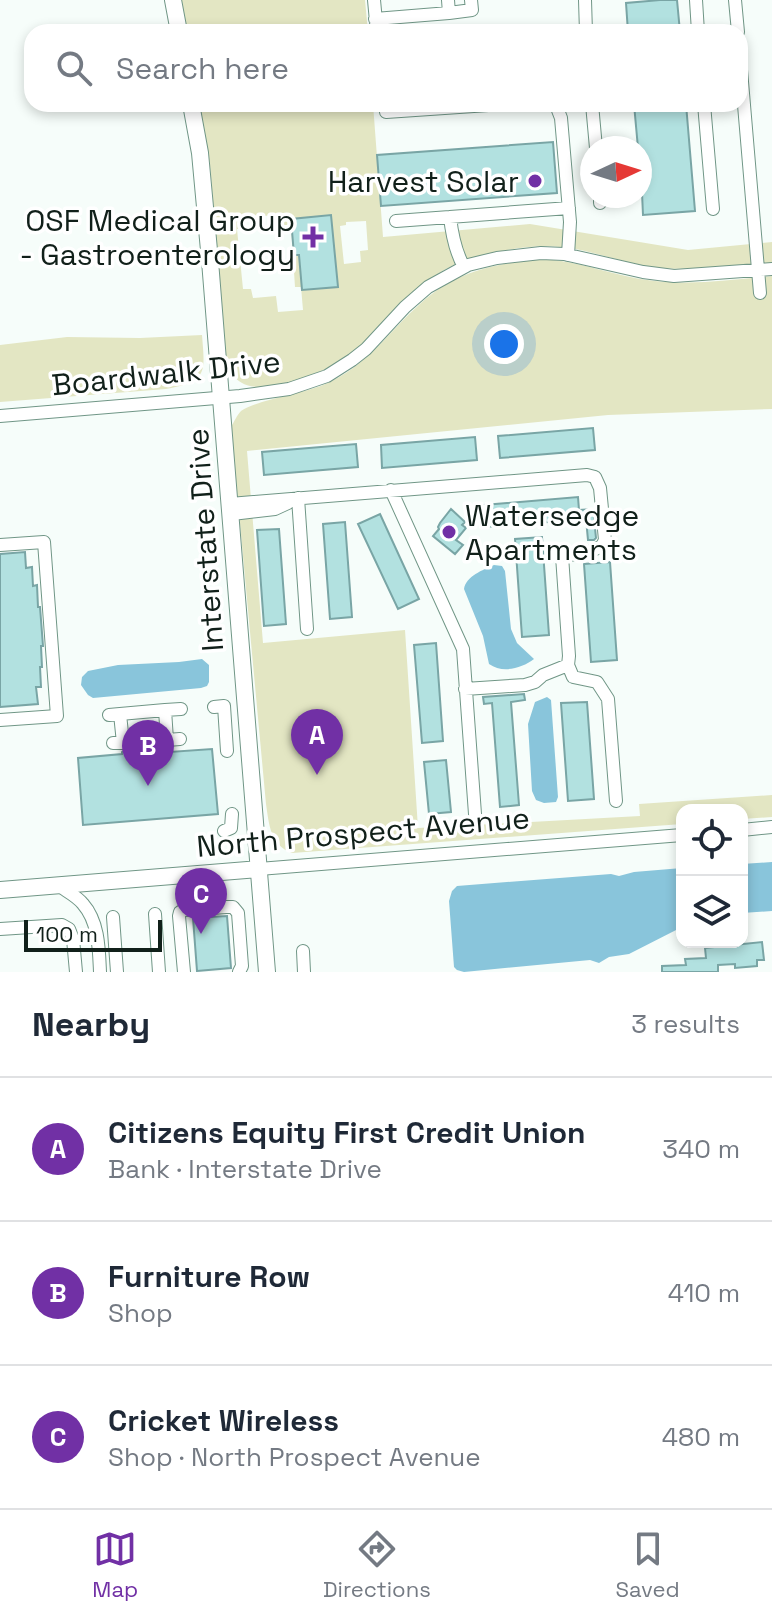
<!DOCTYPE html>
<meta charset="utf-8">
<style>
:root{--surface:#fff;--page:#f2f2f3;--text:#1f2937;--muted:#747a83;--line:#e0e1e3;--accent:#7130a5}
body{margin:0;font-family:"Space Grotesk",sans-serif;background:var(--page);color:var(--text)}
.controls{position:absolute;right:24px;bottom:24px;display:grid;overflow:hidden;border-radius:16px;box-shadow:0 4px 12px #0003}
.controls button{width:72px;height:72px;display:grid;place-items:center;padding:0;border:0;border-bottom:2px solid var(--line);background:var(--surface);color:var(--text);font:40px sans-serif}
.compass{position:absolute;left:580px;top:136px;width:72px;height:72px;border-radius:50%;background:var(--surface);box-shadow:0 4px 12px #0003;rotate:86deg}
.scale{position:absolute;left:24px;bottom:20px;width:138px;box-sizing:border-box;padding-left:8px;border:4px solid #11201a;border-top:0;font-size:22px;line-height:28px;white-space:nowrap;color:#11201a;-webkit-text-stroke:6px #fff;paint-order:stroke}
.you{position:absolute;left:504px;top:344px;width:28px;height:28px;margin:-20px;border:6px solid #fff;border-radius:50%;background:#1a73e8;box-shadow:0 0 0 12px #1a73e833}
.badge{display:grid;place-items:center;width:52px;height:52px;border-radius:50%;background:var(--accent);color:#fff;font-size:26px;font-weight:700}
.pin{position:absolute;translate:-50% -66px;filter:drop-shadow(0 2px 4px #0008)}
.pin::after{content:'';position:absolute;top:42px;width:28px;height:24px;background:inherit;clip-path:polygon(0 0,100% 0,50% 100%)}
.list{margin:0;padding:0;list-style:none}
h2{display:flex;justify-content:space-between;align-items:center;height:104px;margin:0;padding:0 32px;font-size:34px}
h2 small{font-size:26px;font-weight:400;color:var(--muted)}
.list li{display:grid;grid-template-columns:52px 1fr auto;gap:24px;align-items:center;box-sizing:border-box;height:144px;padding:0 32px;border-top:2px solid var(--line)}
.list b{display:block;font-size:30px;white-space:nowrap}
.list p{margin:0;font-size:26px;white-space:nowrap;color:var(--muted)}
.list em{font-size:26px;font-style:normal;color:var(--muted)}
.icon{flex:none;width:44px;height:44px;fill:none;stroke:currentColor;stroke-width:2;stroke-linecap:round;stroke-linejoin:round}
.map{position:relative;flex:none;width:772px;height:972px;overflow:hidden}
.search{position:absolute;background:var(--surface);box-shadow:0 4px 12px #0003;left:24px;right:24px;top:24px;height:88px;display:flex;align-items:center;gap:20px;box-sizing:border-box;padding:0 28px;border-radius:24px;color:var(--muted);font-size:30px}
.sheet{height:536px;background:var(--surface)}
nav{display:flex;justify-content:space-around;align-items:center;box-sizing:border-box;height:112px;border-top:2px solid var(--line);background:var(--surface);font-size:22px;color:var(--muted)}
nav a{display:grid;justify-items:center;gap:4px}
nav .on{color:var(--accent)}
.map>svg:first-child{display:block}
.green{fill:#e3e6c3;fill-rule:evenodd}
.water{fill:#89c5db}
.building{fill:#b2e1e0;stroke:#79a5a5;stroke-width:2}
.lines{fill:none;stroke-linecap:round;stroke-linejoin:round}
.minor-casing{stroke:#709686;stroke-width:14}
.major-casing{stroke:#709686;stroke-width:18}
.minor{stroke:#fff;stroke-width:12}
.major{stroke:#fff;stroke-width:16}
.poi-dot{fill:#7130a5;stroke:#fff;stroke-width:3}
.labels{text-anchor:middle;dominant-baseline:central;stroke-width:7;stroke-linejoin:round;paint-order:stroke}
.poi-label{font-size:30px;fill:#11201a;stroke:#fff;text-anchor:end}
.street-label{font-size:30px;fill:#11201a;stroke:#fff}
</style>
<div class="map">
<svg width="772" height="972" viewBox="0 0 772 972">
<rect width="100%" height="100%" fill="#f6fdfa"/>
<!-- green -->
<path class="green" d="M181,0H365L368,32H186Z
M199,104H373L383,237L530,224L688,250L772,242V263C736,265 698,271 662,268C636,266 611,257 585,251C550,243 523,246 488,254C481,256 472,257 465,260C439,270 414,289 395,309C377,328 361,350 338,363C319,374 271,391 250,386C243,385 234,378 230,372C228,367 227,360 226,355L210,166ZM279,215L281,225H291L295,287H301L303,310L278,312L276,296L253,298L251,289H243L237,229L246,227V217ZM331,215L337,287L302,290L299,255H294L291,219ZM366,221L368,250L360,251L361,262L344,264L340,226L346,225V222Z
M539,259C579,260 615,277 655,281C694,285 733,280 772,276V409L608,415L247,451L263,643L405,630L418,828L640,816L639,804L772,795V817L742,819V810H682V824L292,853C270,845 269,824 266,804L231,427C234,422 237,415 241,411C254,401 304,393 323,385C368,366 387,333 421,303C456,271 495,264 539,259Z
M202,335C205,373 208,381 166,389L0,402V345L67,337L140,338Z"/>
<!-- water -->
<path class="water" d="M494,565L502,566L505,571L511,629L517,643L534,659C522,668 503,674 489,664L483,636L464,589C466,576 483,570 494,565Z
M202,659L209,665V682L207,686L201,688L93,698L88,695L81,685L82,677L88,671L118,665L179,662Z
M547,697L551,700L558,797L556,802L544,803L536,800L532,791L528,724L535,702Z
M772,862V911L742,913V864Z
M682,868V927L629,954L609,957L599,963L590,960L464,972L457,970L454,967L449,901L452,891L457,886L611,874L619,876L634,872Z"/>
<!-- building -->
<path class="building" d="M660,0H677L680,32H628L626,3Z
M634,104H686L695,211L643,215L640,148H638Z
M553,142L557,193L381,206L377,155Z
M331,215L338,287L302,290L299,255H294L291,219Z
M593,428L595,450L500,458L498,436Z
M475,437L477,460L382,468L381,445Z
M356,444L358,467L264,475L262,452Z
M578,497L579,510L593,509L596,538L594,540H588L586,519L485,527L484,505Z
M451,509L465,522L462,525L466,528L456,540L463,545L455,554L433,536L439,529L438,527L440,523Z
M380,514L419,599L398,609L358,524Z
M345,522L352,617L330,619L323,524Z
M279,529L286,624L264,626L257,530Z
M542,537L549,635L522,637L515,539Z
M25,552L26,568L32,567L33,586L37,585L38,607H40L43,646H41L42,667H40L41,687H36L38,704L0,707V554Z
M610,562L617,660L591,662L584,564Z
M436,643L443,741L422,743L414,645Z
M524,694L525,700L511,702L519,805L500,807L492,703L484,704L483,697Z
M587,702L594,799L568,801L561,703Z
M160,746L170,749V752L212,749L218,814L83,825L78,758L122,754V752L130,748Z
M446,760L451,812L429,814L424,762Z
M227,916L231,968L197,971L193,918Z
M762,942L764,960H757V966L735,968V964L718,965V972H662V966L686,965L685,959L706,958L705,948Z"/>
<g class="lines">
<defs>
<path id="minor" d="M374,0L377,32
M448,0L449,13L472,10L471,0
M585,0L586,32
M696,0L698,32
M735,0L738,32
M375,19L449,13
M740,58L760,293
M553,104L556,105L561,118L570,222L568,255
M592,104L596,148
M704,104L713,209
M386,112L503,104
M600,196V203
M450,217C452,235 455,251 464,267
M396,221L569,208
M0,416L240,396L289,389L327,376L352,360L366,349L405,307L428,287L468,265L497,258L541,253L564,254L643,272L674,276L772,269
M391,490L463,649L475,814
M298,498L307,629
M230,504L587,475L595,477L600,488L605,540L602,546L589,552L562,556L569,656L568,665L573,677L597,682L608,699L616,801
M232,514L275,509L288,503
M0,545L44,542L57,716L0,720
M465,689L525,685L535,682L543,675L568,665
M214,707L224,706L227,751
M120,714L165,710
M109,715L120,714L123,743H113
M180,739L167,740L165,710L181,709
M742,830L772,827
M224,831L231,828L232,814
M259,869L682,835
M58,885C66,891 77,896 83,904C99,922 99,950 100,972
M155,914L159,972
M113,917L117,972
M0,929L62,925L69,929L73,939L76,972
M303,951L304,972
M184,972L179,916L180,912L184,910L226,907H233L238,913L242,966L239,972"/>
<path id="major" d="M173,0L179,32
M191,104L200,153L210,261L267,972
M0,890L259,869"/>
</defs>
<!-- minor casing -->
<use href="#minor" class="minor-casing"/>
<!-- major casing -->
<use href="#major" class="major-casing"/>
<!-- minor -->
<use href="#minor" class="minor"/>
<!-- major -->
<use href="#major" class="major"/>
</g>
<!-- markers -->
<g class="poi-dot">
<circle cx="535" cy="181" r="8"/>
<path d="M309 225h8v8h8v8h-8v8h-8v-8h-8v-8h8z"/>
<circle cx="449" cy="532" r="8"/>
</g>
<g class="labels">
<!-- poi labels -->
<g class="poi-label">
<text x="519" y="181">Harvest Solar</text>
<text x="295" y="220">OSF Medical Group<tspan x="295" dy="34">- Gastroenterology</tspan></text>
<text x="465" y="515" text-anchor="start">Watersedge<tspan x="465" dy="34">Apartments</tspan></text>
</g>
<!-- street labels -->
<g class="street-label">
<text transform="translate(166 373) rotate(-6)">Boardwalk Drive</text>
<text transform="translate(205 540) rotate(-94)">Interstate Drive</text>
<text transform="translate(363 832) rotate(-5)">North Prospect Avenue</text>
</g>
</g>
</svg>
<div class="controls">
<button><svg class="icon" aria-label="locate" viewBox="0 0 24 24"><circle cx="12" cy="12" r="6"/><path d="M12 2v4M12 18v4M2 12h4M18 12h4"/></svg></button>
<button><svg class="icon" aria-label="layers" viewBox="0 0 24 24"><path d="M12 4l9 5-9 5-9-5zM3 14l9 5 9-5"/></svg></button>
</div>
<svg class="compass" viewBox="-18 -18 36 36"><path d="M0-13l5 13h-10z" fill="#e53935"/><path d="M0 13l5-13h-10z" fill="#747a83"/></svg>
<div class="scale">100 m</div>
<div class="you"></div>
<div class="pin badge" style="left:317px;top:775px">A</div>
<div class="pin badge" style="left:148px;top:786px">B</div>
<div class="pin badge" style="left:201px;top:934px">C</div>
<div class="search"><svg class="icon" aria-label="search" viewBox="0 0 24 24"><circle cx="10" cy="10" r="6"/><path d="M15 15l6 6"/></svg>Search here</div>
</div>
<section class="sheet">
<h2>Nearby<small>3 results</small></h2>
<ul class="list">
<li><span class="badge">A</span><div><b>Citizens Equity First Credit Union</b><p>Bank · Interstate Drive</p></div><em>340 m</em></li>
<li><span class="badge">B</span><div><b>Furniture Row</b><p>Shop</p></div><em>410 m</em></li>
<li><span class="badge">C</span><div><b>Cricket Wireless</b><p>Shop · North Prospect Avenue</p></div><em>480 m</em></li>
</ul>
</section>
<nav>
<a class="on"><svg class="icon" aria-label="map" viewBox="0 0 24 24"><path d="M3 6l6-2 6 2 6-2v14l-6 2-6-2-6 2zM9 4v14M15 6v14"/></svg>Map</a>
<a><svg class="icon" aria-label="directions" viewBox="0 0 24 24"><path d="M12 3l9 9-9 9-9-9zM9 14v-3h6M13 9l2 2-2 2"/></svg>Directions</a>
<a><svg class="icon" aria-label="saved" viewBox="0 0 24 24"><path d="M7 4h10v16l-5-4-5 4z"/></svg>Saved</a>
</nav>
